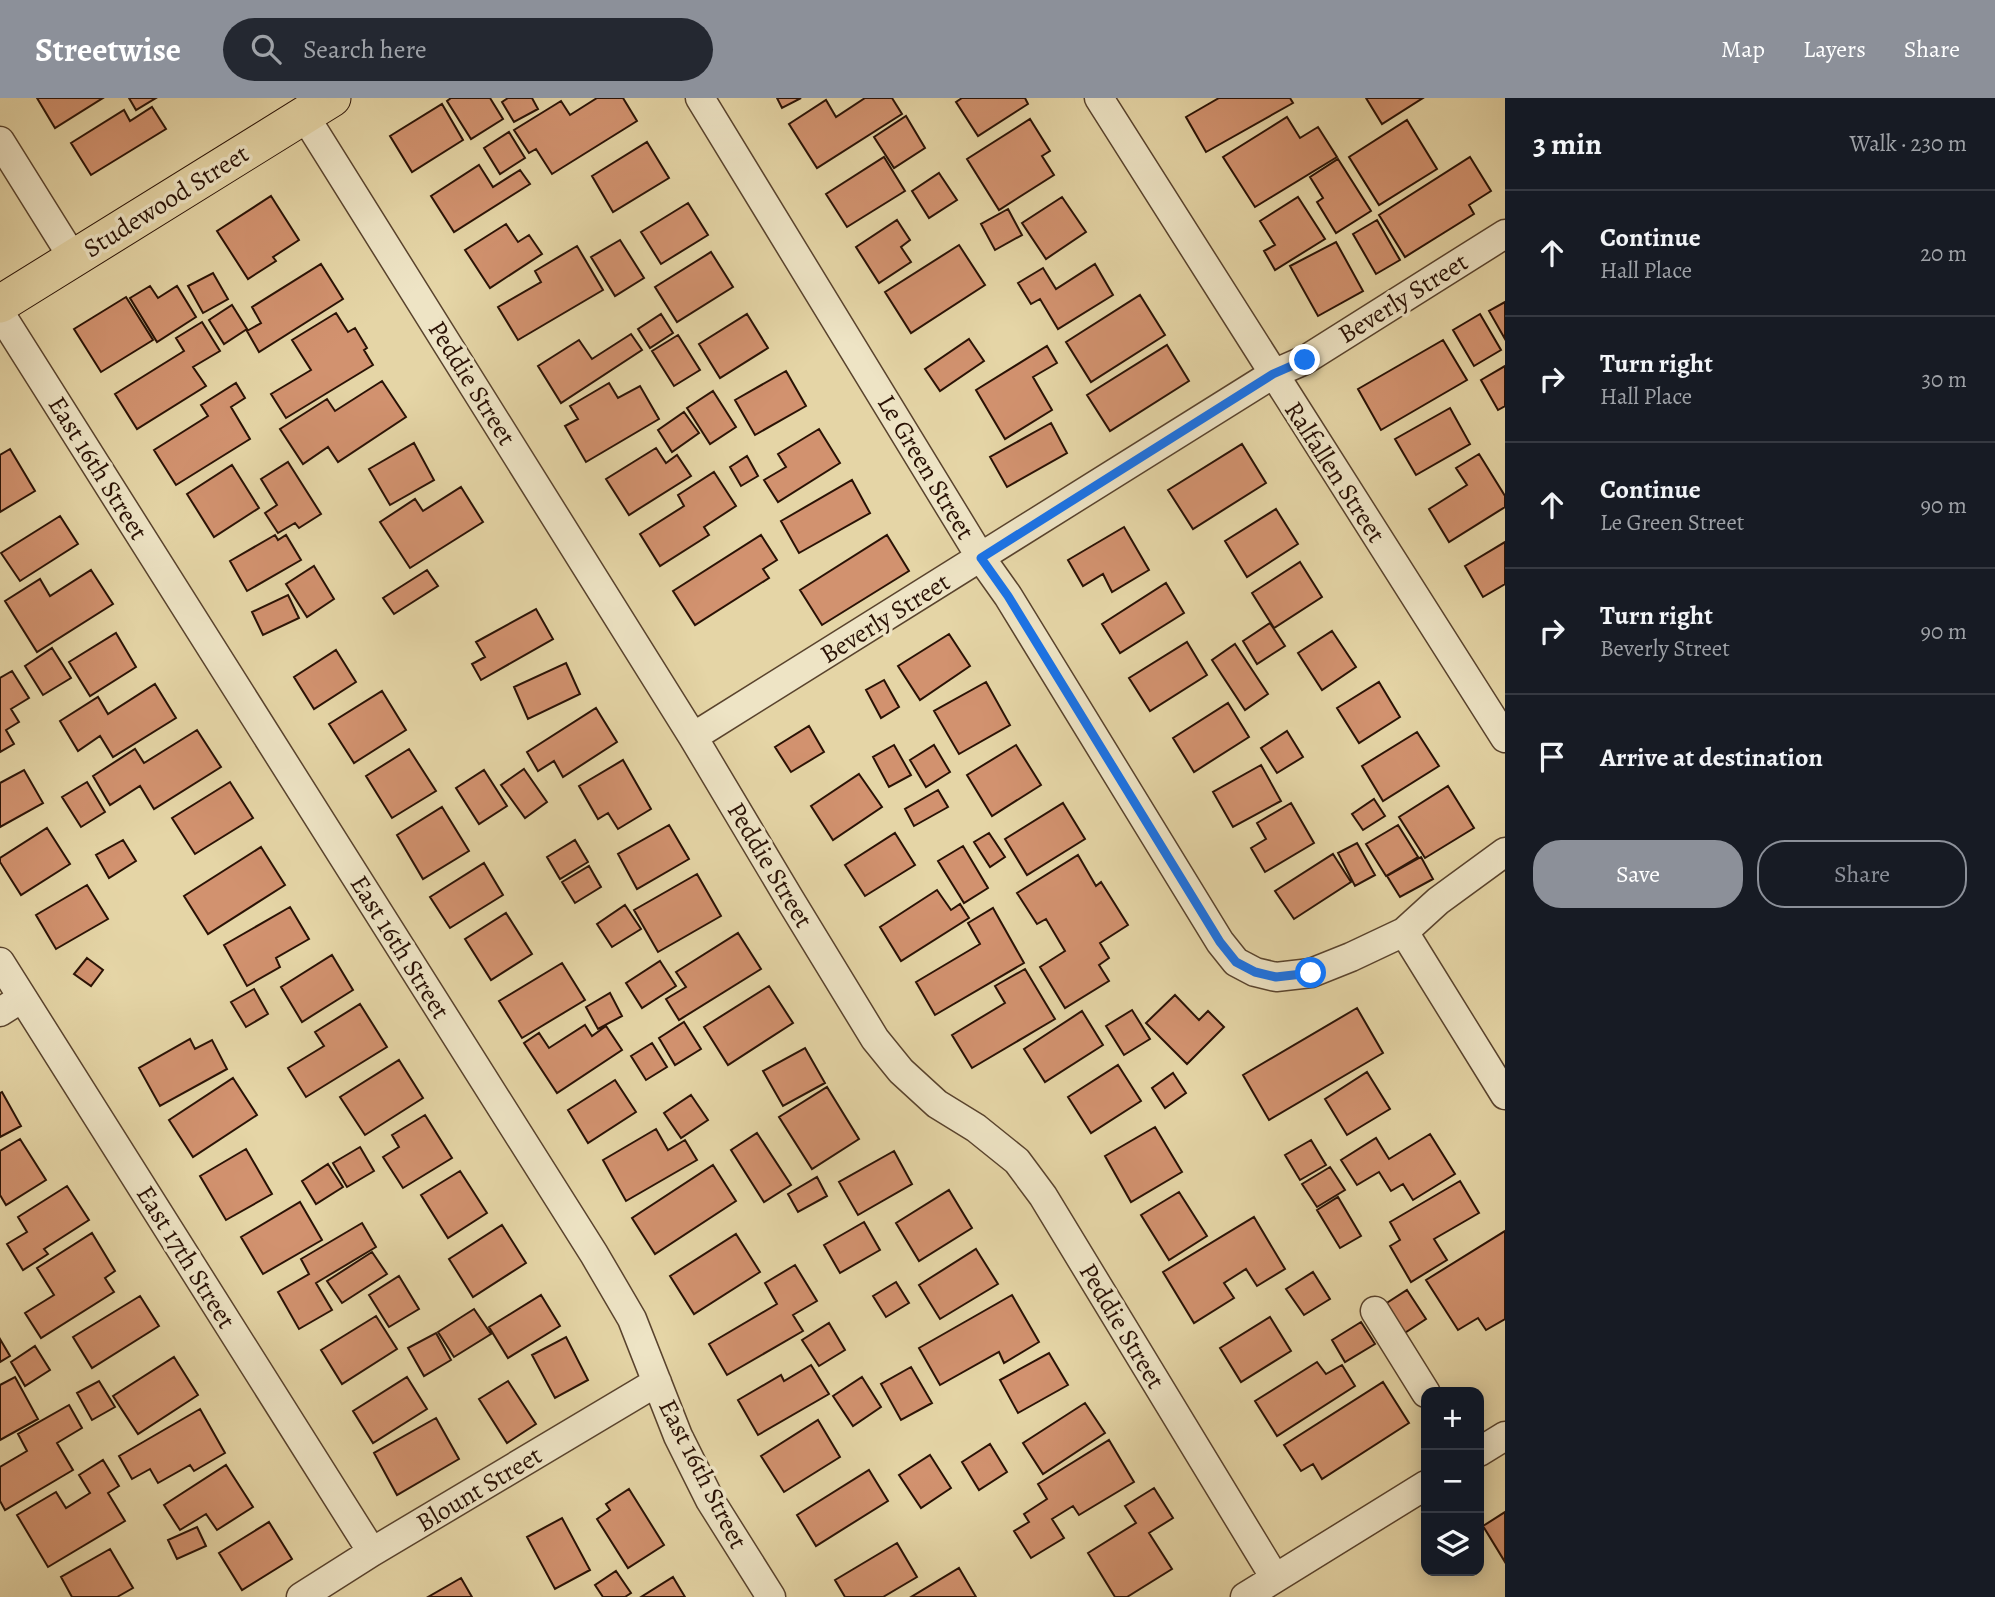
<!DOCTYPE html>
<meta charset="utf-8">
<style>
:root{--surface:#171b24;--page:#242831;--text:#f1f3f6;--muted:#9ea1a6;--line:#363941;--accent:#8c9099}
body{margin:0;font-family:Alegreya,serif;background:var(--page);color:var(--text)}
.controls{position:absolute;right:21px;bottom:21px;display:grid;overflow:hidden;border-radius:14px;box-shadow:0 4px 18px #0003}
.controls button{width:63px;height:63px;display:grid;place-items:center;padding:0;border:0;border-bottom:2px solid var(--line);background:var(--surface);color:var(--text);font:35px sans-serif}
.stop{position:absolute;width:21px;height:21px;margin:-16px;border:5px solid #1a73e8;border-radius:50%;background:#fff}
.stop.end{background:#1a73e8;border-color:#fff;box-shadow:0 2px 7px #0008}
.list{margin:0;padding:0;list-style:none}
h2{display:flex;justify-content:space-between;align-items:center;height:91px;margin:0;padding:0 28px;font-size:30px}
h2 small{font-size:23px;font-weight:400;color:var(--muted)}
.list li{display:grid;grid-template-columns:46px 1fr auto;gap:21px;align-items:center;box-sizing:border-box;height:126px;padding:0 28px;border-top:2px solid var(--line)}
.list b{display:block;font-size:26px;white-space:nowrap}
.list p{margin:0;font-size:23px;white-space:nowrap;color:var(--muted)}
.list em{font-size:23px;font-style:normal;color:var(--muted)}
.actions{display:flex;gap:14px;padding:21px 28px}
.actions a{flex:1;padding:16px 0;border:2px solid var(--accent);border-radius:28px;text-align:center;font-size:24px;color:var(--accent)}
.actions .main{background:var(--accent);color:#fff}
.icon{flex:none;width:38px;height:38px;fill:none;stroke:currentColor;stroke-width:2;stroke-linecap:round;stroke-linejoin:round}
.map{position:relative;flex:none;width:1505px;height:1499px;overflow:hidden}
header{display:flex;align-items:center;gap:42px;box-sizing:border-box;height:98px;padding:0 35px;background:var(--accent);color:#fff}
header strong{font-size:33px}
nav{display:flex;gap:38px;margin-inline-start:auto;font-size:24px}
.search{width:490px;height:63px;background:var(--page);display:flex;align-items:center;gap:18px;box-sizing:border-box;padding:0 24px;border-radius:38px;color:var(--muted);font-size:26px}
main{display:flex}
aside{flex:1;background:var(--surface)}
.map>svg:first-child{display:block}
.building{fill:#d2926f;stroke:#2a1205;stroke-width:2}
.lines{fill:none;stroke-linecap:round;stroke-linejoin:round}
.minor-casing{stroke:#59432d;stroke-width:31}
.major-casing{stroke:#2a1205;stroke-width:39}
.minor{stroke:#eee4c5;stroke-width:28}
.major{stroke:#e5d5a6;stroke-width:37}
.route{stroke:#1a73e8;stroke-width:9}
.labels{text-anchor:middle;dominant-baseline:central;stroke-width:7;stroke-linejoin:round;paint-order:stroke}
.street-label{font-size:26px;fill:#2a1205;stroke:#eee4c5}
</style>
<header>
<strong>Streetwise</strong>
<div class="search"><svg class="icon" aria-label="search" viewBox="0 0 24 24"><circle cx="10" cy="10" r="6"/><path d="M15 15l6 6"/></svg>Search here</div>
<nav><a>Map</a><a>Layers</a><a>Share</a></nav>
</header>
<main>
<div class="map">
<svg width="1505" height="1499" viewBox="0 0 1505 1499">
<rect width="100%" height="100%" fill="#e5d5a6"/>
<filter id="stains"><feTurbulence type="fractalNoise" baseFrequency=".00286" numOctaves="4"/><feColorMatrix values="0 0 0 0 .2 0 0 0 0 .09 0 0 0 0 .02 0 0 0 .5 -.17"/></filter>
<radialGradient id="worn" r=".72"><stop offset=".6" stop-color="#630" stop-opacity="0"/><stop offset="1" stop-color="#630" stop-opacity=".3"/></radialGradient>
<!-- building -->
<path class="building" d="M37,0H103L55,30Z
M129,0H156L136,12Z
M451,0H490L503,21L471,41L447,3Z
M508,0H532L538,11L514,24L502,4Z
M597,0H623L637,23L552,76L536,51L529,55L514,32L561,3L570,17Z
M777,0H801L782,10Z
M865,0H892L902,16L817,70L789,26L826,2L836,19Z
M962,0H1025L1028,6L978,38L956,4Z
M1219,0H1290L1293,5L1206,54L1186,19Z
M1366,0H1423L1382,26Z
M442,6L463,42L412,74L390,38Z
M152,9L166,31L91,77L71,45L124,12L130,23Z
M906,18L925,50L894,70L874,39Z
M1287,19L1300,40L1318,29L1337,59L1255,109L1223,59Z
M1030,21L1050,53L1042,58L1054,77L999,112L967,61Z
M1407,22L1437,71L1379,107L1349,59Z
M509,34L525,60L500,76L484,50Z
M647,44L669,80L613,114L592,78Z
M884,59L905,93L847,129L826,96Z
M1470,59L1491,93L1469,107L1474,116L1405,159L1379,117Z
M1338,61L1371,113L1336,135L1317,104L1323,100L1310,79Z
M479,67L493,89L520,72L530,86L454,134L431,98Z
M939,75L957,102L929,120L912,93Z
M271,98L299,142L273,159L276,163L248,181L217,133Z
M1062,99L1086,134L1046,161L1022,125Z
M1298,99L1325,141L1275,172L1264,153L1275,147L1260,123Z
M688,105L708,137L661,166L641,134Z
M1008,111L1022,137L995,152L981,126Z
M897,122L910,142L901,149L911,164L879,185L856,149Z
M1377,122L1400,162L1376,176L1353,136Z
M506,126L518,144L529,137L542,156L490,190L465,152Z
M620,142L644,180L615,198L591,159Z
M1336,144L1363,193L1318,218L1290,168Z
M959,147L985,187L911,235L885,194Z
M577,148L603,192L518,242L498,209L541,184L535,173Z
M711,154L733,189L677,224L655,189Z
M321,166L343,201L259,254L247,233L261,225L252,209Z
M1095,166L1113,197L1058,231L1040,201L1031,206L1018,185L1043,170L1056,191Z
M213,175L228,201L203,215L188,188Z
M150,188L158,200L177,188L196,219L157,244L130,200Z
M1140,197L1165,237L1091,284L1066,244Z
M126,199L153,242L101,274L74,231Z
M1505,204V241L1489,213Z
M232,207L247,231L224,246L209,222Z
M336,215L348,234L355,230L367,250L364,252L373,267L286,320L271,296L311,272L292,242Z
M661,216L673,235L650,250L638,231Z
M747,216L768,250L720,280L699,246Z
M1480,216L1501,252L1474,268L1453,232Z
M202,224L220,253L193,269L206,288L137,331L115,296L184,253L176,240Z
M631,236L642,252L561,305L538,268L579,242L592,261Z
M678,237L700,272L674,288L652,253Z
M969,241L984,263L940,293L925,271Z
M1443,242L1467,282L1381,332L1358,291Z
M1167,247L1189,283L1110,333L1087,297Z
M1047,248L1057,265L1033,279L1052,312L1005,341L976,292Z
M1505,268V308L1498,312L1481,282Z
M786,273L806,308L755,337L735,302Z
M382,283L406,319L338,364L328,349L303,366L280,331L327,301L335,313Z
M236,285L245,300L231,309L250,341L176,387L154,352L208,318L201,307Z
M609,285L618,300L640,288L659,321L586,364L565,328L578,321L570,308Z
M713,293L736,329L710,346L687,310Z
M1450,310L1470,346L1416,377L1395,341Z
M684,314L699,335L672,354L658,332Z
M1051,325L1067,355L1007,389L990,359Z
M819,331L840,365L778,404L764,382L786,369L778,356Z
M414,345L434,382L390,407L369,371Z
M1242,346L1266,385L1193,431L1168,392Z
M656,350L666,365L677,357L691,378L629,417L606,381Z
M10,351L35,393L0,414V357Z
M1479,356L1505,398V409L1449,444L1429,411L1467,387L1456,370Z
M747,358L758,378L741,388L730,369Z
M288,364L321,416L299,430L295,425L278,435L265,415L277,407L261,381Z
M232,367L259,410L214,439L187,396Z
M714,374L736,408L704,429L709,437L660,468L640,436L684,408L678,397Z
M852,382L870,415L799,455L781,423Z
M461,389L483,424L410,470L380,424L415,401L423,413Z
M1276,411L1298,446L1247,479L1225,443Z
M60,418L78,446L20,483L1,455Z
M1124,429L1149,472L1112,494L1103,476L1083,488L1068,462Z
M275,437L278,442L286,437L301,462L247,493L230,463Z
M761,437L777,462L763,471L769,480L695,527L673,493Z
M887,437L909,473L822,527L800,492Z
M1505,444V486L1483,499L1465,468Z
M1300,464L1322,499L1274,530L1252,495Z
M314,468L334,501L307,519L286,486Z
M91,472L113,506L37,554L5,503L40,481L50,498Z
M427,472L438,488L394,516L383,500Z
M1166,485L1184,515L1120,555L1102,526Z
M288,497L299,520L263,537L252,514Z
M536,511L553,541L481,582L472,566L485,559L476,544Z
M1270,525L1285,548L1257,566L1243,543Z
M1332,533L1356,569L1322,592L1298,555Z
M116,535L136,569L90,598L69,564Z
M949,536L970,568L920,602L898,568Z
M1187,544L1207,577L1150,613L1129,580Z
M1235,546L1268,596L1245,612L1212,562Z
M52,550L71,580L43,597L25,568Z
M336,552L356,584L314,611L294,579Z
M566,565L580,596L528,621L514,589Z
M12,573L29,600L11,611L19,624L6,632L14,646L0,654V580Z
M884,582L899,609L881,620L866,592Z
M986,584L1010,627L959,656L934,613Z
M1379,584L1400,619L1359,645L1337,610Z
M155,586L176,620L113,659L100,638L78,653L60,623L98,599L108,616Z
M382,593L406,632L354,665L329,626Z
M1228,605L1249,639L1194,674L1173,640Z
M596,610L617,644L563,679L554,663L538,673L527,654Z
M809,628L824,654L791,674L775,649Z
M197,632L221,669L154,711L140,688L110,707L93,678L135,651L144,665Z
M1287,633L1303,659L1277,675L1261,650Z
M1417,634L1439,668L1383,703L1362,668Z
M894,647L911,677L889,689L873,659Z
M934,647L950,674L926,689L910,662Z
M1016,647L1041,687L992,718L967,677Z
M409,651L436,693L392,720L366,678Z
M623,662L651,711L618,731L608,715L598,721L579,688Z
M1261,667L1281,703L1233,729L1213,694Z
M524,671L547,704L525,720L501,687Z
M24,672L43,705L0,729V685Z
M484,672L507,708L479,726L456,690Z
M859,676L882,709L833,742L811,708Z
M87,684L105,714L81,729L62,699Z
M230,684L253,720L195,756L172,720Z
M1448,688L1474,730L1425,760L1399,719Z
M938,692L948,709L914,728L905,711Z
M1374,701L1385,718L1363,732L1352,716Z
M1063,705L1085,741L1027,777L1005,741Z
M1291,705L1314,745L1265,774L1251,750L1266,741L1257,725Z
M442,709L469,753L423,781L397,737Z
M669,727L689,761L637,791L618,756Z
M1398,727L1418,759L1386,778L1366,746Z
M47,730L70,766L21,797L0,764V760Z
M895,735L915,767L865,798L845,767Z
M989,735L1005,759L990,769L974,744Z
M123,742L136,763L109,780L96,757Z
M575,742L588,764L560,781L547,759Z
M1357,745L1375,777L1355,788L1338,755Z
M963,748L988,790L964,805L938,763Z
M261,749L285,787L208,836L184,798Z
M1333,756L1351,784L1294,821L1275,793Z
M1078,757L1096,788L1101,784L1128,827L1100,845L1109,860L1099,867L1109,883L1065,910L1040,869L1065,853L1046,821L1037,826L1017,795Z
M1421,759L1433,781L1400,799L1387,778Z
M484,765L503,797L450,830L430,799Z
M589,768L601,789L575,805L562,784Z
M697,776L721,818L658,854L634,812Z
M87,787L108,821L56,851L36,817Z
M937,792L951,812L960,806L969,820L901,863L880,829Z
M625,807L641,831L612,849L597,826Z
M290,809L309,841L276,860L280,869L247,888L224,847Z
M993,810L1024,865L935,917L916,884L980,846L968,825Z
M506,815L532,856L491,882L465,841Z
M738,835L761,871L679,922L666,901L686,889L676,874Z
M332,857L353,892L302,924L281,889Z
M87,860L103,872L91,888L74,876Z
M660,863L676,888L642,910L626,885Z
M562,865L585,902L522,940L499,903Z
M1025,871L1055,921L972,970L952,937L1005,905L995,888Z
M769,888L793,925L728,967L704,929Z
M254,891L268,916L246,929L231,904Z
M610,895L622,918L598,931L586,909Z
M1175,897L1199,922L1208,913L1224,929L1187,966L1146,925Z
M360,906L387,949L306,999L288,970L324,948L315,934Z
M1357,910L1383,955L1269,1022L1243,977Z
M1132,912L1150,941L1124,957L1106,928Z
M1082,913L1103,947L1045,984L1024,951Z
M684,924L701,951L675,967L659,940Z
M585,927L592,938L606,928L622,952L557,995L524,945L539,935L549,950Z
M190,941L195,951L212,942L227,971L160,1008L139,970Z
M652,945L667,969L646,982L631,958Z
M805,950L825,985L783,1008L763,973Z
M399,962L423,1000L365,1037L340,999Z
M1118,967L1141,1003L1091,1035L1068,999Z
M1367,974L1390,1011L1347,1037L1325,1001Z
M1173,975L1186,995L1165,1010L1152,990Z
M233,980L257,1017L193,1059L169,1022Z
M615,982L636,1014L588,1045L568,1012Z
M827,989L859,1041L812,1071L779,1019Z
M2,994L21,1028L0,1039V995Z
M691,997L708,1022L681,1040L664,1015Z
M425,1017L452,1060L403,1090L383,1059L399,1049L392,1037Z
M1155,1029L1182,1074L1131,1104L1105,1058Z
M656,1031L668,1052L685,1042L697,1062L626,1103L603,1062Z
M757,1035L791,1087L764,1104L731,1052Z
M1430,1036L1455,1076L1413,1102L1403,1086L1391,1093L1379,1074L1357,1087L1341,1062L1376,1040L1389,1061Z
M20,1041L46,1082L6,1107L0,1097V1053Z
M1311,1042L1326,1067L1300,1082L1285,1057Z
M360,1049L374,1073L347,1089L333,1065Z
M246,1051L272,1096L226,1122L200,1078Z
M894,1053L912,1086L858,1117L839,1084Z
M328,1066L343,1089L316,1106L302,1083Z
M713,1067L736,1103L655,1156L632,1120Z
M1330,1069L1345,1092L1317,1109L1302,1086Z
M460,1073L487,1115L448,1140L421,1097Z
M817,1079L827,1098L798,1114L788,1096Z
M1460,1083L1479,1115L1434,1141L1447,1162L1411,1184L1390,1148L1400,1142L1390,1124Z
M67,1088L89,1122L44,1151L48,1156L23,1172L7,1146L27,1134L18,1119Z
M949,1092L972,1130L919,1163L896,1125Z
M1179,1094L1207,1138L1169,1162L1141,1117Z
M1338,1099L1361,1138L1340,1150L1317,1112Z
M300,1104L322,1142L263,1176L241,1139Z
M1254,1119L1285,1171L1257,1188L1246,1171L1224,1185L1234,1200L1194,1225L1163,1174Z
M864,1124L880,1152L840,1175L824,1147Z
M362,1125L376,1149L316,1185L332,1212L299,1231L278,1194L309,1176L301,1161Z
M502,1127L526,1165L473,1199L449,1161Z
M1505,1133V1221L1486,1232L1478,1220L1458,1232L1426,1182Z
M92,1135L115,1173L105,1180L114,1194L41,1240L25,1215L54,1197L37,1170Z
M736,1136L760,1174L694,1216L670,1178Z
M976,1151L998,1186L940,1221L919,1187Z
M372,1154L387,1176L342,1205L327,1183Z
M795,1167L817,1203L793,1217L803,1233L727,1277L709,1246L777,1206L765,1185Z
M1313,1174L1330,1201L1304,1217L1286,1191Z
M399,1178L419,1211L389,1229L369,1197Z
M896,1184L909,1205L886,1219L873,1198Z
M1407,1192L1426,1221L1400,1238L1382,1208Z
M541,1197L560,1228L508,1260L489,1229Z
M1012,1197L1039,1244L1004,1265L999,1254L940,1287L919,1250Z
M140,1198L159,1228L92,1270L73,1239Z
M474,1211L491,1236L454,1259L438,1234Z
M376,1218L397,1251L342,1286L321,1252Z
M1270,1219L1291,1253L1241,1284L1220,1250Z
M1361,1224L1375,1246L1345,1264L1332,1242Z
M829,1225L845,1252L819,1268L802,1242Z
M436,1235L451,1262L424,1278L408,1250Z
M566,1239L588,1282L555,1300L532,1257Z
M0,1241L10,1258L0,1264Z
M35,1248L50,1272L25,1288L11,1264Z
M1049,1255L1068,1287L1018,1315L1000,1282Z
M174,1259L198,1297L138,1336L113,1298Z
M1317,1264L1326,1276L1342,1267L1355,1288L1277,1338L1255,1303Z
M811,1267L829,1296L758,1337L738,1302L781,1277L784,1283Z
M911,1269L932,1305L901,1322L881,1286Z
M15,1279L38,1321L0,1342V1287Z
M407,1279L427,1311L373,1345L353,1313Z
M862,1279L881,1309L853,1328L833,1298Z
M99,1283L115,1309L92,1322L77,1295Z
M508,1283L536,1326L507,1345L479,1301Z
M1383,1284L1409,1325L1322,1381L1313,1366L1301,1373L1284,1347Z
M1085,1305L1105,1335L1043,1376L1023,1345Z
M69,1307L82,1330L57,1345L73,1372L5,1412L0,1403V1369L27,1353L18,1336Z
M200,1311L225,1355L194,1373L190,1367L158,1385L150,1371L132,1381L119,1358Z
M436,1320L459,1361L397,1397L374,1355Z
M818,1322L840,1359L784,1394L761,1358Z
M1109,1342L1134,1384L1079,1417L1073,1408L1052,1421L1064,1440L1031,1460L1014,1433L1029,1424L1024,1416L1047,1401L1038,1386Z
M990,1346L1007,1374L979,1392L962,1364Z
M930,1357L951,1390L921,1410L899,1377Z
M103,1362L119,1388L108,1395L125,1423L48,1469L17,1417L56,1394L66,1410L90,1395L79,1377Z
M226,1367L253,1409L217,1432L206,1416L180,1432L164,1407Z
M869,1372L888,1403L816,1448L797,1417Z
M1154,1390L1173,1420L1149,1435L1172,1471L1127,1499H1115L1088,1455L1136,1425L1125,1408Z
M629,1391L664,1447L628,1470L597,1421L610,1412L606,1406Z
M1505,1414V1464L1483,1428Z
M562,1420L590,1472L555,1491L527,1439Z
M269,1424L292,1461L242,1492L219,1455Z
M197,1429L206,1448L177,1461L168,1442Z
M897,1445L917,1479L883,1499H845L835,1482Z
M110,1451L133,1490L117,1499H72L61,1479Z
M959,1470L976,1499H911Z
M616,1473L631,1495L625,1499H603L595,1487Z
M673,1479L685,1499H641Z
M461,1480L472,1499H428Z"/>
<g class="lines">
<defs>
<path id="minor" d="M700,0L981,460L1008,498L1220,844L1236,864L1255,874L1276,879L1311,875L1351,859L1404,834L1438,803L1505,754
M1099,0L1505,640
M304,17L693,639L789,800L875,941L901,973L937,1006L976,1030L1017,1063L1043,1098L1275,1480
M0,43L73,160
M0,215L594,1156L632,1221L678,1338L710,1402L771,1499
M693,639L1273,276L1305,262L1505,136
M1404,834L1505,997
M0,864L372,1454
M0,914L22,900
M1375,1213L1426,1295
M1479,1354L1505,1338
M301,1499L372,1454L657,1284
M1245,1499L1426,1387"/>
<path id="major" d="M0,206L332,0"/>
</defs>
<!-- minor casing -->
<use href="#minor" class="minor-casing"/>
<!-- major casing -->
<use href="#major" class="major-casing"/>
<!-- minor -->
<use href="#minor" class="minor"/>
<!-- major -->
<use href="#major" class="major"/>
</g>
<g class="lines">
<!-- route -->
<path class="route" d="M1305,262L1273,276L981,460L1008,498L1220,844L1236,864L1255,874L1276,879L1311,875"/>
</g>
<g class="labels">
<!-- street labels -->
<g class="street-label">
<text transform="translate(166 103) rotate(-32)">Studewood Street</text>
<text transform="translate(1403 200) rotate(-32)">Beverly Street</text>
<text transform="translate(472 285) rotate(58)">Peddie Street</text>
<text transform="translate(926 369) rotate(59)">Le Green Street</text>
<text transform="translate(98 370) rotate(58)">East 16th Street</text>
<text transform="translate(1335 374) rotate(57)">Ralfallen Street</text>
<text transform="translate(885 520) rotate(-32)">Beverly Street</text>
<text transform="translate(770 767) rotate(59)">Peddie Street</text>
<text transform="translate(400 849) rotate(58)">East 16th Street</text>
<text transform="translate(186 1159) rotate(58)">East 17th Street</text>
<text transform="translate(1122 1228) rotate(59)">Peddie Street</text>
<text transform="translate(703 1376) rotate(63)">East 16th Street</text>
<text transform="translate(479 1391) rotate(-31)">Blount Street</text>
</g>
</g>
<rect width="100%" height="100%" filter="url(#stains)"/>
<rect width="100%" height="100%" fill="url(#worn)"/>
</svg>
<div class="controls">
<button>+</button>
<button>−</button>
<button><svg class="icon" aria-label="layers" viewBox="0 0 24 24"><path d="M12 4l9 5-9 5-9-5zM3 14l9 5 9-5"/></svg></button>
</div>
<div class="stop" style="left:1311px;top:875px"></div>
<div class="stop end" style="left:1305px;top:262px"></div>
</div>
<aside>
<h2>3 min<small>Walk · 230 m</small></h2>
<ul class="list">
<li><svg class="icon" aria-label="ahead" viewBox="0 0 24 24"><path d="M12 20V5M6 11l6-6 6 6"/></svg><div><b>Continue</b><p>Hall Place</p></div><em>20 m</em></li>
<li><svg class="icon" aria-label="right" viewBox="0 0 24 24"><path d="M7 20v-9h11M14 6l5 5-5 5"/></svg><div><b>Turn right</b><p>Hall Place</p></div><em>30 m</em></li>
<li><svg class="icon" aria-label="ahead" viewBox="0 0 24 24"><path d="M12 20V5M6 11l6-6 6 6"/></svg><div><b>Continue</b><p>Le Green Street</p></div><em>90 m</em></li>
<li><svg class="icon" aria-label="right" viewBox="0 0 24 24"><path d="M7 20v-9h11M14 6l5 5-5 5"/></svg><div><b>Turn right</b><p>Beverly Street</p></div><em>90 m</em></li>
<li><svg class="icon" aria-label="arrive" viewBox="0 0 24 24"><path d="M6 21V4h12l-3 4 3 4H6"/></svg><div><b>Arrive at destination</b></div></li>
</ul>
<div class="actions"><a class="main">Save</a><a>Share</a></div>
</aside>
</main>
